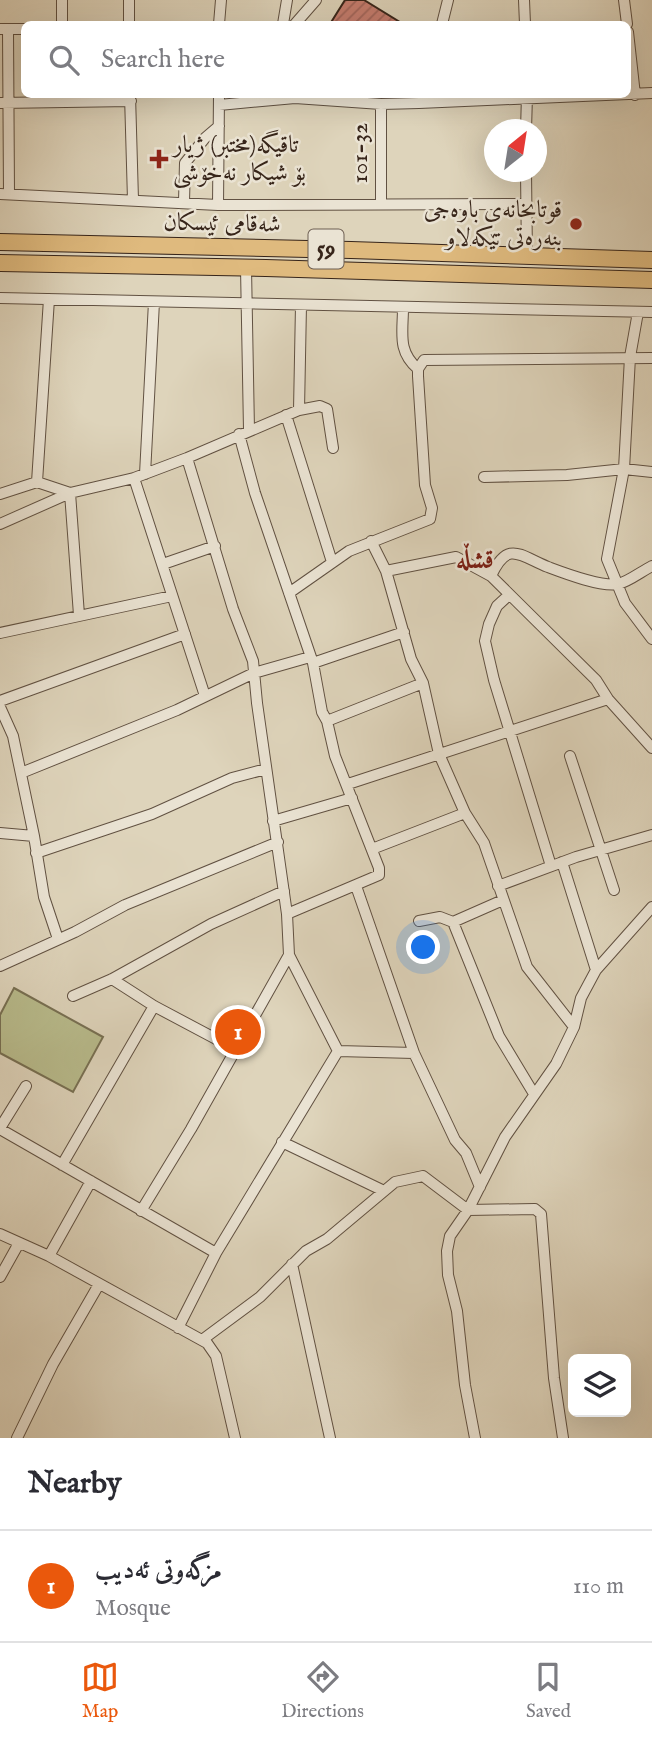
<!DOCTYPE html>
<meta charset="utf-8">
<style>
:root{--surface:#fff;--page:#f2f2f3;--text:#2b2b33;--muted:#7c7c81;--line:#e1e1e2;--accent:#ea580c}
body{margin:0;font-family:"IM FELL English",Amiri,serif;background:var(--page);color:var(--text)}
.controls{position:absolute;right:21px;bottom:21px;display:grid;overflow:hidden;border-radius:10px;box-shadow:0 7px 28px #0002}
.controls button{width:63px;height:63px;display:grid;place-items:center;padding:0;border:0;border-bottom:2px solid var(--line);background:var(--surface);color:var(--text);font:35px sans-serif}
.compass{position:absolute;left:484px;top:119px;width:63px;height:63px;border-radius:50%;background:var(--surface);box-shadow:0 7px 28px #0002;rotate:30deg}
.you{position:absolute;left:424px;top:948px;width:24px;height:24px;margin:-18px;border:5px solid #fff;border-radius:50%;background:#1a73e8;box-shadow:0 0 0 10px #1a73e833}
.badge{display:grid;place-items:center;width:46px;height:46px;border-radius:50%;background:var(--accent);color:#fff;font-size:23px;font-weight:700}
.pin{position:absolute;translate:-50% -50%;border:4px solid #fff;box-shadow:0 2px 7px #0006}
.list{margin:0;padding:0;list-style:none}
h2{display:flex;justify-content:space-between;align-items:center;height:91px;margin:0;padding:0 28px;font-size:30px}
h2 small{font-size:23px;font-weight:400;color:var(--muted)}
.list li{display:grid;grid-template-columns:46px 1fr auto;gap:21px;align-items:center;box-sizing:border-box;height:112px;padding:0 28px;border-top:2px solid var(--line)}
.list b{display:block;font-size:26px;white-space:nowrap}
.list p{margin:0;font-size:23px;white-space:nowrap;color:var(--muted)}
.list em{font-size:23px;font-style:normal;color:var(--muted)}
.icon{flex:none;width:38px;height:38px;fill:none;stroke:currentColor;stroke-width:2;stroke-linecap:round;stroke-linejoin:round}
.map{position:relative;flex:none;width:652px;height:1438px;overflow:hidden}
.search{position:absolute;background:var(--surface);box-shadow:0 7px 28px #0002;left:21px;right:21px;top:21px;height:77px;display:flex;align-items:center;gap:18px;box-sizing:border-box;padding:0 24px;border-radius:10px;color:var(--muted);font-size:26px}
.sheet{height:203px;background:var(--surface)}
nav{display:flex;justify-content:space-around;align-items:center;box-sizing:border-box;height:98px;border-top:2px solid var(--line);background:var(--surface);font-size:19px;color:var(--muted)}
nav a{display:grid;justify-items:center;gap:4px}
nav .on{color:var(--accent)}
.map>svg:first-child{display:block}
.pitch{fill:#b8bb8c;stroke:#787053;stroke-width:2}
.building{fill:url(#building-hatch);stroke:#37251a;stroke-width:2}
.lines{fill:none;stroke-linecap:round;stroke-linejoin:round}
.street-casing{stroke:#615142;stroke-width:12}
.primary-casing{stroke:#37251a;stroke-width:18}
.street{stroke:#eae3d3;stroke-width:10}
.primary{stroke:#dfba7e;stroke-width:16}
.poi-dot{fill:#8f2418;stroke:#eae3d3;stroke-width:2.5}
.labels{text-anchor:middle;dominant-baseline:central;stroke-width:5;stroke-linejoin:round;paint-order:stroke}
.shield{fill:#eae3d3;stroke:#6d5e52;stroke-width:2}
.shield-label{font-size:23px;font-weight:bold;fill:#37251a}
.poi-label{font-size:24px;fill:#37251a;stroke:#eae3d3;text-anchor:start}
.street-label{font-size:24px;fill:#37251a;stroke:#eae3d3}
.neighbourhood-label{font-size:26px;font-weight:bold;fill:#7a1f14;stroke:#eae3d3}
</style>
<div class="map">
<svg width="652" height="1438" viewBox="0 0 652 1438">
<defs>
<pattern id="building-hatch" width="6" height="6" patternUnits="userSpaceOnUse" patternTransform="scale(1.75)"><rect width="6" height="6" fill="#c67d6f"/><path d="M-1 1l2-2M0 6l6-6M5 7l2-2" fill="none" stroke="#a2665a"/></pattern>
</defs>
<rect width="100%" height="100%" fill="#ded4bb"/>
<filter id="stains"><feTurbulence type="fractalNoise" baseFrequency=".00286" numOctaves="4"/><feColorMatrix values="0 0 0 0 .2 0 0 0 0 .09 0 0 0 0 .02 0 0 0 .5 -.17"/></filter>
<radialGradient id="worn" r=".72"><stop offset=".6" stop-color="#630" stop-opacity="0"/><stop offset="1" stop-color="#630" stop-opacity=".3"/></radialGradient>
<!-- pitch -->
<path class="pitch" d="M14,988L103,1037L73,1092L0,1053V1015Z"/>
<!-- building -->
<path class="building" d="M345,0H364L403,24H330Z"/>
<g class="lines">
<defs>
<path id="street" d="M62,0V24
M129,0V24
M524,0L525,24
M624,0L627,24
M219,24L221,0
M283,24L287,0
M295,24L316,0
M442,24L448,0
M0,29H24
M8,30L9,194
M628,32L635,95
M130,95L133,200
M0,103L131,101
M219,105L295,98L381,104L419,103L652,93
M526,130L527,95
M526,172L527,257
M0,194L218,205L526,204
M184,202L185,163L205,138L219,126
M381,203V104
M218,205L219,94
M246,268L249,430
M0,298L652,312
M403,307C403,333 397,351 418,369
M638,312L630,357L624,469L607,559L625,603L652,639
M299,410L301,305
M286,415L332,562
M239,434L255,493L313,663L322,712L327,721L335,756L379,868V875L287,914
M145,474L154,302
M484,477L567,475L624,469L652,472
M134,478L205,696
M37,482L49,299
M0,494L37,482L70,493L79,615
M0,524L70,493L134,478L187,458L299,410L320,406L327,409L333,448
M371,541L386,571L411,659L423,683L439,754L465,813L484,843L527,967L574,1027
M163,564L215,546
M386,571L456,557L491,576L596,680L608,699L652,748
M491,576C508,539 520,556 548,567C564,573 600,587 618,584C628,582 642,571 652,566
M289,593L349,551L430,519L432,508L425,485L418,376V369L424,360L652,358
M509,595L497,606L489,624L485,641L494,680L551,866
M0,633L172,596
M313,663L404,632
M0,701L185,634
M0,707L13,736L34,836L44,897L58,939
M327,721L423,683
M570,756L614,890
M21,773L177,710L254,673L310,657
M348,784L608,699
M273,821L352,798
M0,833L34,836
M372,849L465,813
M36,853L152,814L232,778L266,769
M562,862L596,970
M356,886L414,1053L455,1140L466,1153L480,1187
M498,886L576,857L652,835
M419,921L440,917L453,922L503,900
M453,922L499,1036L534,1094
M289,955L338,1051
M0,966L75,932L125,905L278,842
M112,979L154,1006L235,1049
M73,996L112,979L211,924L284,891
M0,1128L26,1086
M0,1129L216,1253
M282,1142L384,1191
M62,1165L154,1006
M141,1211L191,1129L289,955L287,914L257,703L253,661L233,609L187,458
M0,1234L49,1256L207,1343L216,1356L235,1438
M49,1256L91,1181
M292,1264L330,1438
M0,1277L19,1243
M178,1328L216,1253L338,1051L414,1053
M202,1340L260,1297L306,1251L327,1239L395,1182L423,1176L468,1210L535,1209L541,1214L554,1378L563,1438
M17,1438L53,1364L98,1286
M475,1438L465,1385L457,1311L448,1275L447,1251L450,1236L468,1210L505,1137L556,1064L574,1027L581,998L596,970L652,907"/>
<path id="primary" d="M0,242L351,250L652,260
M0,263L266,268L652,280"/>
</defs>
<!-- street casing -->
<use href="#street" class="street-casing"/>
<!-- primary casing -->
<use href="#primary" class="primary-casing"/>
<!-- street -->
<use href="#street" class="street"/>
<!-- primary -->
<use href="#primary" class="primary"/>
</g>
<!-- markers -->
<g class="poi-dot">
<path d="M155.5 148.5h7v7h7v7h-7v7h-7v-7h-7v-7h7z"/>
<circle cx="576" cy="224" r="7"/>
</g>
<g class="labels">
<!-- shield labels -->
<rect class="shield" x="308.5" y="229.5" width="35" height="39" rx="5"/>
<g class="shield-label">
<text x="326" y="249">59</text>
</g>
<!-- poi labels -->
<g class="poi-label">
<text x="173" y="145">تاقیگە(مختبر) ژیار<tspan x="173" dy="28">بۆ شیکار نەخۆشی</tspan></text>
<text x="562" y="210" text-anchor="end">قوتابخانه‌ی باوه‌جی<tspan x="562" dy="28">بنه‌ره‌تی تێكه‌لاو</tspan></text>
</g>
<!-- street labels -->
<g class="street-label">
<text transform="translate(360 153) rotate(-90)">101-32</text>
<text transform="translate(222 224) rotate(1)">شەقامی ئیسکان</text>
</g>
<!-- neighbourhood labels -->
<g class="neighbourhood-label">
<text x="475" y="560">قشڵه‌</text>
</g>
</g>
<rect width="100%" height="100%" filter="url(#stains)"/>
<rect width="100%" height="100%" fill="url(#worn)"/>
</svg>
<div class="controls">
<button><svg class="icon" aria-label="layers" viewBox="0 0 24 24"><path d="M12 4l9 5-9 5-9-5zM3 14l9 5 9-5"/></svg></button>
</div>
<svg class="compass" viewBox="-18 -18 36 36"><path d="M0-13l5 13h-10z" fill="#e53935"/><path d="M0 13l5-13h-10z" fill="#7c7c81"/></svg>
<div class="you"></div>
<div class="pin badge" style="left:238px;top:1032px">1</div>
<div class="search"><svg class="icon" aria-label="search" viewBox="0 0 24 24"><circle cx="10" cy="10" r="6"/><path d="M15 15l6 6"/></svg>Search here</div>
</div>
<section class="sheet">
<h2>Nearby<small></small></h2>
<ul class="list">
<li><span class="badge">1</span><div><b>مزگەوتی ئەدیب</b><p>Mosque</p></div><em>110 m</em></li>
</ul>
</section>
<nav>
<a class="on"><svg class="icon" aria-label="map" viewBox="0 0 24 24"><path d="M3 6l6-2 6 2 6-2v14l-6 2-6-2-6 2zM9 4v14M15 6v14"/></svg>Map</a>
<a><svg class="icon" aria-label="directions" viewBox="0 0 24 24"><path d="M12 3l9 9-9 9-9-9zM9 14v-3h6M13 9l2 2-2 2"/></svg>Directions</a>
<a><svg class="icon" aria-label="saved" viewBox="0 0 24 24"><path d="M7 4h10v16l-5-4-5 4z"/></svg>Saved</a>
</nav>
